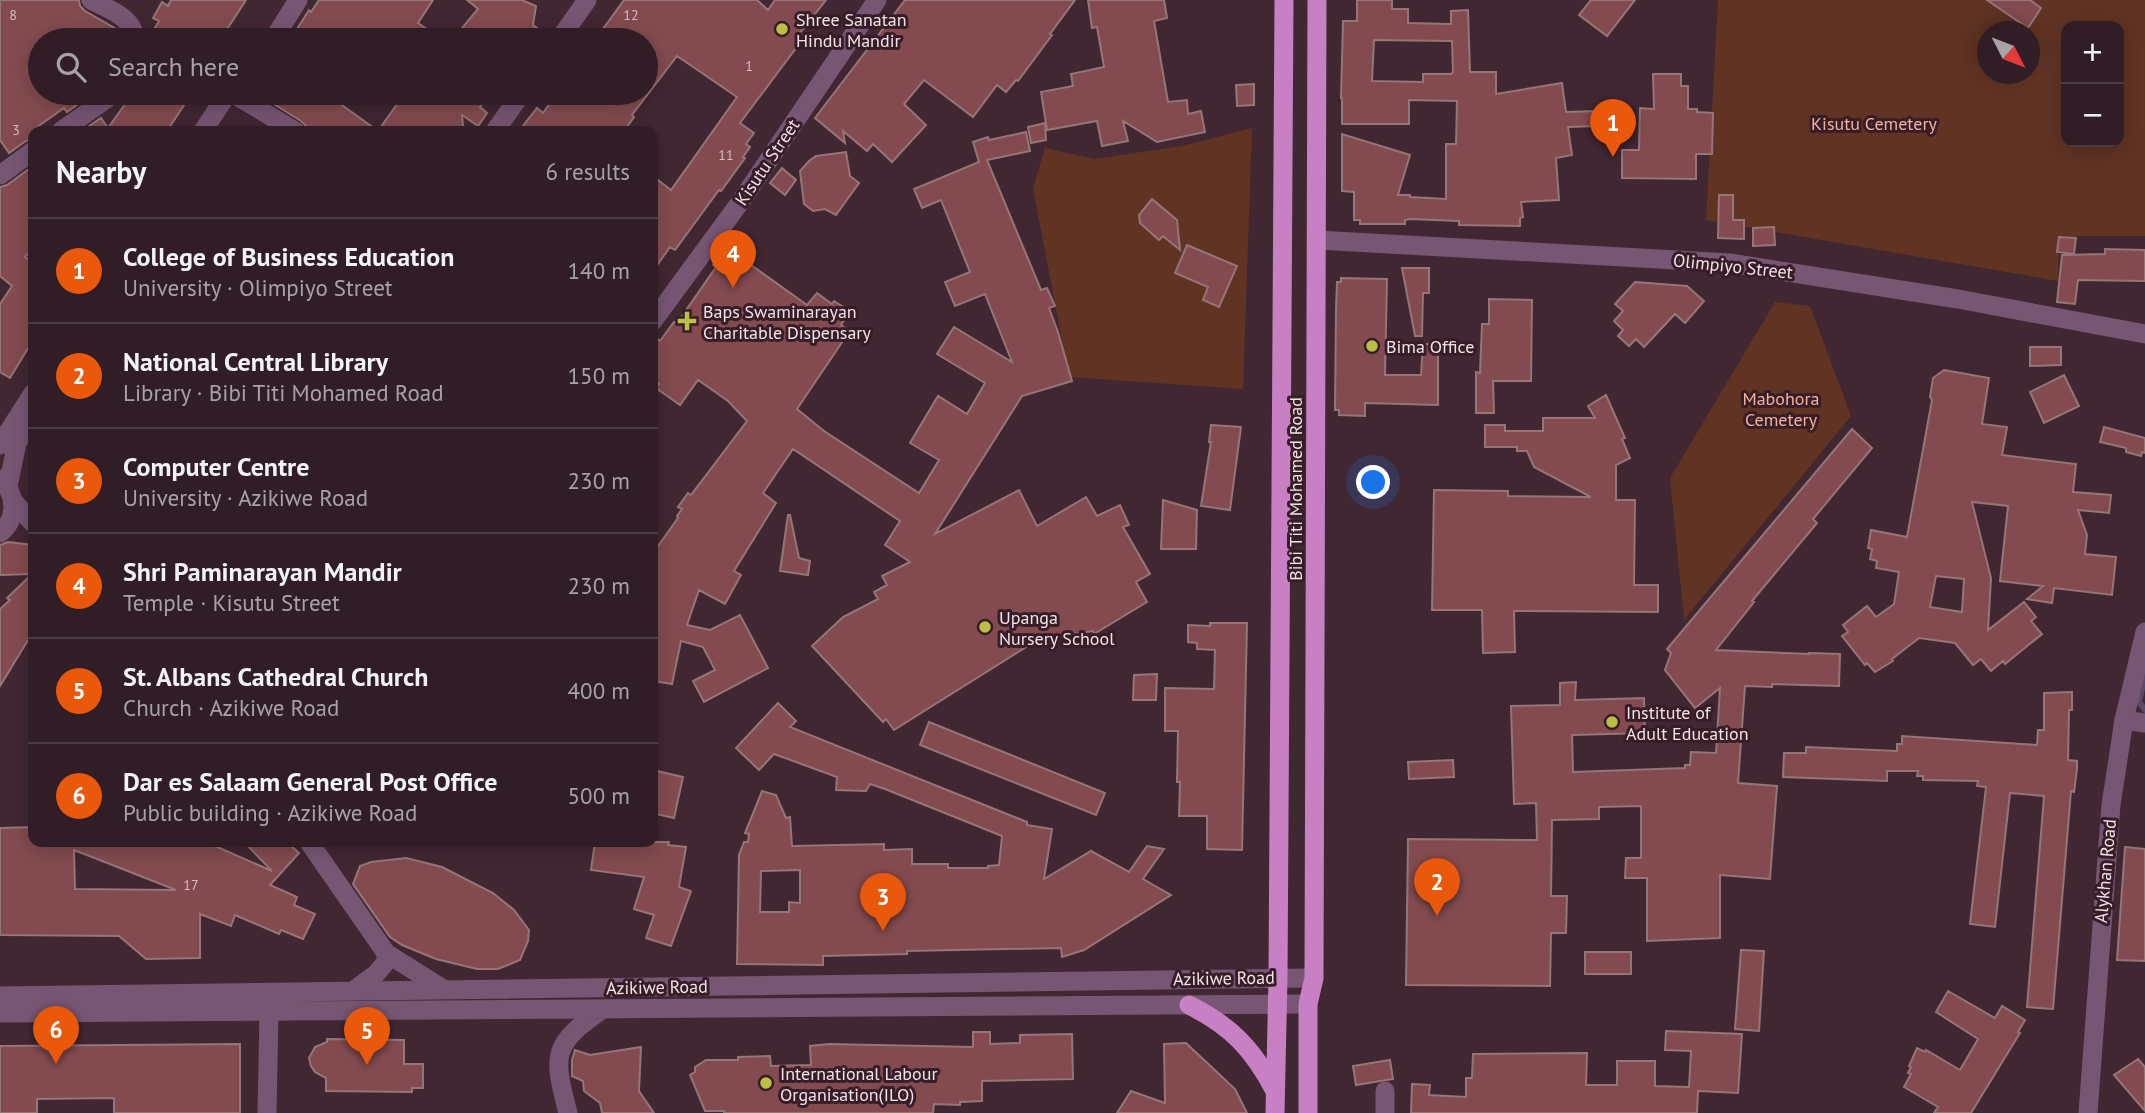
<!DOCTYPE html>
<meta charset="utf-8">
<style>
:root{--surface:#311d26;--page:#39262e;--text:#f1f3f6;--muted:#a8a2a7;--line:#4c3b43;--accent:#ea580c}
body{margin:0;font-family:"PT Sans",sans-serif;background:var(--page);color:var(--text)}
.controls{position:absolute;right:21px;top:21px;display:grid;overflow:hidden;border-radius:14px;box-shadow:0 4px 18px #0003}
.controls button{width:63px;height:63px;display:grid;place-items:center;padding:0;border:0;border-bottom:2px solid var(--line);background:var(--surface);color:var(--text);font:35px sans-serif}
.compass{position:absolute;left:1977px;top:21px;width:63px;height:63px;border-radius:50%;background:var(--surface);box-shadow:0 4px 18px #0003;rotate:132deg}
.you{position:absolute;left:1374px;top:483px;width:24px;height:24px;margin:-18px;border:5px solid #fff;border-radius:50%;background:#1a73e8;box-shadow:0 0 0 10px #1a73e833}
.badge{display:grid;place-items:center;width:46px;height:46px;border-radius:50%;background:var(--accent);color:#fff;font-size:23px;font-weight:700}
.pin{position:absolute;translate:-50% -58px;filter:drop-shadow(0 2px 4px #0008)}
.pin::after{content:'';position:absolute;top:37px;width:24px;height:21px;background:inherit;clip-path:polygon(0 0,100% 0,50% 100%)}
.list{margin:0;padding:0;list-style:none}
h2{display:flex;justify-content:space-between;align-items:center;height:91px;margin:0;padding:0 28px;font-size:30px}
h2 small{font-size:23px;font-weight:400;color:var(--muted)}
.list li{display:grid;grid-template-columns:46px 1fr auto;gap:21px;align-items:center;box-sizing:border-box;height:105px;padding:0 28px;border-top:2px solid var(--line)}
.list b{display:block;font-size:26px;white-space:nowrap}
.list p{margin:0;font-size:23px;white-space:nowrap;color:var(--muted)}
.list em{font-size:23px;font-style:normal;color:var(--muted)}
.icon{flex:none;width:38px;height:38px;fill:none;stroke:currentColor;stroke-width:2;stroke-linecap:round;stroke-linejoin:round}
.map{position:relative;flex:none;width:2145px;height:1113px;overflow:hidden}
.search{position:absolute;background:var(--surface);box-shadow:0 4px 18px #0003;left:28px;top:28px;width:630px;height:77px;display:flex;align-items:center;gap:18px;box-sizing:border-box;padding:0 24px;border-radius:38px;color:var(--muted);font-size:26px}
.panel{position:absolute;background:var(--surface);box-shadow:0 4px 18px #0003;left:28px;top:126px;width:630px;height:721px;border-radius:14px}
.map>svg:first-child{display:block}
.green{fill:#603323;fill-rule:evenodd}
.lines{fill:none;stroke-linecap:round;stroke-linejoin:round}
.stream{stroke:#5d4966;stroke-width:6}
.building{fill:#834b4f;stroke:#967576;stroke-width:2;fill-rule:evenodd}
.minor{stroke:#775674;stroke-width:19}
.tertiary{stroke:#775674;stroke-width:19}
.trunk{stroke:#c880c4;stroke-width:19}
.poi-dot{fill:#bbc045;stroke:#361d28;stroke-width:2.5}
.labels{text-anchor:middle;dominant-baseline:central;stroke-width:6;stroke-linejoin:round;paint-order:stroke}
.number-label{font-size:14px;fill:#d7bcc2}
.poi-label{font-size:18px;fill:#f3e2e8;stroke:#361d28;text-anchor:start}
.park-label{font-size:18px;fill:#f5b29b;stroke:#361d28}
.street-label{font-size:18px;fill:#f3e2e8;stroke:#361d28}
</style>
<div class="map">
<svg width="2145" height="1113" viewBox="0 0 2145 1113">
<rect width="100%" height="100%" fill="#412732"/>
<!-- green -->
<path class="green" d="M1718,0H2145V236H2059L2058,281L1706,220ZM2066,26H2119V142H2066ZM1988,32H2030V74H1988Z
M1252,128L1243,389L1069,377L1033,188L1045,148L1094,159L1182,146Z
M1775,302L1810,306L1851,416L1684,620L1670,478Z"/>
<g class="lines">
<!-- stream -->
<path class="stream" d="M2145,675L2139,702L2145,710"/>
</g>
<!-- building -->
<path class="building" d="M0,0H79L80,6L85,11L118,30L114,40H40V93H88L84,95L86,98L67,112L64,108L33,130V139L26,141L9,153L0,140Z
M171,0H246L220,40H163L152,33L159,21L153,18L162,2L168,6Z
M319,0H433L418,23L443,40H290L309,10L311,12Z
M467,0H522L536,6L533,25L538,29L529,40H452L478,9Z
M624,0H757L768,10L775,0H826L800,33L805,36L740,123L754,133L746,144L750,147L743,157L745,158L721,191L719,190L675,250L670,247L653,271V176L671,190L737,97L677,56L632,115L634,117L624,131H519L537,108L543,113L557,93H646V40H595Z
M905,0H1075L1050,34L1052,35L1018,81L1016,80L1006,92L997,85L973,117L924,80L904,104L926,125L892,162L873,144L867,151L843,131L845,143L815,118Z
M1088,0H1164L1167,18L1154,21L1168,102L1187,100L1188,114L1201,111L1205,132L1157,142L1123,121L1128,141L1102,146L1097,121L1047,130L1041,92L1073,86L1071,74L1104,67L1097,27L1092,28Z
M1357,0H1392V9H1408V23L1451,24V11L1468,10L1470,72H1496V94L1562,83L1566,112L1597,111V126L1568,127L1572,155L1556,158L1559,200L1521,202L1523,217L1520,218V226L1459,225V221L1410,219L1405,220V224H1360V220H1354V192L1342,191V134L1410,155L1398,195H1410V197L1446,199V144H1456L1457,101L1409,100V124H1342V98H1341L1343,21H1357ZM1374,40L1452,41L1453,72L1451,74H1423V82L1372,81Z
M1591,0H1635L1607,36L1579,15Z
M1987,0H2030L2041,8L2028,28Z
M1653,74H1681V86H1688V109H1697V112L1713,113L1712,154H1696V179L1622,178V150H1639L1640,108L1654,109Z
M1254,84V105L1237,106L1236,85Z
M133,93H192L167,131H82L101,118L108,128Z
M256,93H325L378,131H307L306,126L301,121Z
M405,93H491L480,107L487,113L478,126L462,115L463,126L459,131H378Z
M1045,123L1046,140L1031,143L1028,127Z
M1026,132L1030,151L987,160L1041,290L1047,288L1055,306L1049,308L1058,332L1072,381L1022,396L935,534L1019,490L1037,526L1086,497L1097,516L1120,505L1129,525L1123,527L1150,574L1136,582L1147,602L1094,634L1093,631L1039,639L894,730L886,719L883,722L812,646L843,617L878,599L874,592L887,585L882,576L910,562L885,545L900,521L793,449L763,493L776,503L734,571L741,575L725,604L699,590L687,625L710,630L740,615L768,668L704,702L693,681L715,670L703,647L681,641L672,684L653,681V553L678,518L677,516L682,509L678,507L688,493L691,495L747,421L728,401L698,380L680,405L656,388L659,384L653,379V335L660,341L674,322L677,323L716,267L713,265L726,247L807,305L817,293L832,304L834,301L850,311L841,325L848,330L845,334L847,335L797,409L824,431L919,493L939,460L910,443L938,396L967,414L985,383L937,354L954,327L1012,362L985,294L955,306L945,282L970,272L941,200L922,208L914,189L979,162L973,142L988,137L989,140Z
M846,152L850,176L859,183L836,215L825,209L813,211L804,204L800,171L809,161L816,156Z
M33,166V248L25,257L33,262V340L10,378L0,372V304L12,286L0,276V187L7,185Z
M782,168L796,180L785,195L770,183Z
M1719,195H1733V220H1744V239L1718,238Z
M1152,199L1177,220L1180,250L1163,236L1159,240L1140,223L1139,215Z
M1774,227L1775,245L1753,246V228Z
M2059,237L2076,238L2074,254L2057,252Z
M1187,245L1237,266L1219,307L1203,300L1208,287L1175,273Z
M2105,249L2145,250V281L2078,280L2075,304L2057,302L2062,255L2105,254Z
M1402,268H1429V293H1423L1422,336H1415Z
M1341,278L1387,279L1385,375H1421L1423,344H1438V405L1365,403V416L1339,415V410H1335L1336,309L1337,282H1341Z
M1635,282L1687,286L1704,301L1685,323L1675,314L1644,347L1636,339L1629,346L1618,336L1623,330L1614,321L1623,311L1615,304Z
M1489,299L1532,300L1531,381H1493L1494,413H1476V372L1480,373L1482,324H1489Z
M2030,347H2061V365L2030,366Z
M1944,370L1989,378L1982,424L2007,427L2002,455L2076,464L2073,492L2111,495L2109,513L2078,510L2087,535L2085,554L2116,557L2112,595L2054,588L2052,603L2027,599L2043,586L2000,581L2008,506L1972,502L1991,578L1988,630L2024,602L2036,617L2031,621L2042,634L2005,664L2003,661L1991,671L1981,659L1973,665L1955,643L1919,638L1892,659L1893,661L1875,672L1867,663L1865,665L1842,636L1848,632L1843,625L1867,606L1876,617L1894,604L1899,572L1876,568L1877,561L1870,559L1872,549L1868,548L1871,530L1907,537L1932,400L1930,397L1933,378ZM1936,576L1964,579L1962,612L1930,607Z
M2064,375L2079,406L2044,423L2030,392Z
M1606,395L1625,438L1622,439L1630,458L1616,465V500H1635L1634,585H1658V612L1514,611L1515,652L1483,653L1482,610H1432L1434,490L1508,491V496L1591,497L1534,467L1527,451H1517V447H1485V425H1505V431H1543V418H1595L1588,406Z
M1211,425L1241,427L1230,510L1201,506L1211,442H1209Z
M2104,427L2145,438V453L2142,452L2141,456L2126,452V448L2100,442Z
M1852,429L1872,448L1813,519L1817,523L1752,601L1754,602L1716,650L1809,654V653L1840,654L1839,686L1772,684V687L1745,686L1738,783L1777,786L1770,879L1720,875V938L1647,941V878H1625L1626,858H1641V806L1599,807V819L1552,820L1551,896H1567L1566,933H1551L1550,986L1406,985L1408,839L1537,840L1536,803L1514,804L1511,706L1560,705V683L1576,682L1575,700L1644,698L1645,733L1572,735L1573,772L1685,768V765H1690L1691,752L1716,753L1720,688L1695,708L1665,670L1671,653L1667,649Z
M1163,500L1197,510L1196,549H1161Z
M788,515H790L799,558L810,561L808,575L780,571Z
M8,542L33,545V632L0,686V609L10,600L7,598L32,574L0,575V545Z
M1210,623H1247L1242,850L1207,849V816H1179L1180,782H1177L1178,731H1165V688L1214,689L1215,650L1197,649V643L1188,642V625L1210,626Z
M1157,674L1156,700H1133L1134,675Z
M2072,692V710H2069L2068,760L2077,761V769L2074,792L2071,791L2053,1009L2027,1007L2044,796L2010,793L1995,927L1970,924L1986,787L1977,786L1978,781L1923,780V776H1917L1918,771H1887V781L1783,777L1784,753H1806V747L1897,751V744H1902V736L2037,745L2038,730H2044V693Z
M778,703L796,721L790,727L1027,822V825L1052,829L1044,879L1091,851L1129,872L1147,846L1164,849L1143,879L1171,895L1084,950L1062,957L1061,948L907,951V954L823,956V965L737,964L739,855L744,842H748L749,834L745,833L762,791L776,795L786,818L790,817L792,846L884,844V850L912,849V864H948V868H988V866L999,865L1002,836L885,789L870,784L866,791L836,790L837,777L774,754L759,770L736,748ZM800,870V903L789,902V912H760L761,871Z
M929,722L1105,793L1096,815L920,745Z
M1453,760L1454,777L1409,779L1408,762Z
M653,770L683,777L674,818L656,814V812L653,811Z
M33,827V842H206L272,871L244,842H287L299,853L270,885L297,897L294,905L315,914L303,939L281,930L279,934L235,915L231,926L200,914V958L146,959L119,936L0,935V828ZM74,850L176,890L75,889Z
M595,842H669L668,845L686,847L679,887L691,891L671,946L646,938L654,915L634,909L644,877L591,870Z
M2125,847L2145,849V961L2117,960Z
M406,858L442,867L493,893L514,910L529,930L528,941L520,960L498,969H477L436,959L402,945L390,937L353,884L360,866L371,862Z
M1741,950L1764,951L1759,1031L1735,1029Z
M1585,952H1631V974H1585Z
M1948,991L1995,1018L2002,1006L2025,1020L2018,1032L2020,1033L1971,1113H1934L1938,1107L1904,1087L1911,1074L1908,1073L1911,1067L1909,1066L1917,1048L1925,1052L1926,1050L1960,1070L1978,1039L1936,1012Z
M1666,1031L1742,1034L1738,1093L1698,1091L1697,1113H1411L1412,1084L1430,1085L1429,1095L1466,1097V1078H1472L1473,1054L1587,1053L1586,1085H1617V1061H1655V1086L1689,1087L1691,1051L1665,1050Z
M973,1032H990V1044L1020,1043V1035L1072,1034L1073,1079L982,1081V1101L960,1102V1105L934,1104L933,1113H724V1111H705L690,1075L695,1072V1067L706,1060H738V1057L770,1056L771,1066L811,1065L810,1046L829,1044L973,1047Z
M327,1039L404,1040V1064H423V1088H412V1092L326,1091V1078L315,1072L311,1066L309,1058L315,1047L327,1042Z
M1186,1043L1235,1089L1247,1113H1117L1131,1091L1165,1103L1164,1044Z
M240,1044V1113H114V1098L37,1099V1113H0V1046Z
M641,1047L639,1091L654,1113H602L600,1103L584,1091L583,1081L572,1076V1060L575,1050L590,1055Z
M2138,1059L2145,1067V1111L2114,1075Z
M1390,1060L1393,1079L1356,1085L1353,1066Z"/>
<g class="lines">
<!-- minor -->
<path class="minor" d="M91,0C110,10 133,17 136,40
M559,40L587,0
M232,93L295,131
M61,131L115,93
M495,131L522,93
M0,175L33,151
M1317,240L1730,263L1958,299L2145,334
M653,321L741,201L877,0
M2124,720L2145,723
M267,1113L269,1012
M1385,1113V1091"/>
<!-- tertiary -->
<path class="tertiary" d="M273,40L298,0
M203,131L228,93
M0,445L33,393
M8,486L17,443L33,417
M13,501L33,523
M0,533C18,519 16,494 1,479
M309,842L386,953L445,990
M353,991L376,974L386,962V953
M0,996L1314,978
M0,1013L1308,1004
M568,1113C553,1055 551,1045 603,1009
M2088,1113L2111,805L2124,720L2145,632"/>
<!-- trunk -->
<path class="trunk" d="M1189,1005C1231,1026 1253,1049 1275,1091
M1275,1113L1278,978L1284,0
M1308,1113V1004L1314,978L1317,0"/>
</g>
<!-- markers -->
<g class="poi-dot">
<circle cx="782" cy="29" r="7"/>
<path d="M683.5 310.5h7v7h7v7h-7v7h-7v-7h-7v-7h7z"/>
<circle cx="1372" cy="346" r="7"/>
<circle cx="985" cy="627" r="7"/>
<circle cx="1612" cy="722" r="7"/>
<circle cx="766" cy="1083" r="7"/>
</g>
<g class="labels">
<!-- number labels -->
<g class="number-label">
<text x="13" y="15">8</text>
<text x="631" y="15">12</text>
<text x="749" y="66">1</text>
<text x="16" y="130">3</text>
<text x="726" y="155">11</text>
<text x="191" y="885">17</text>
</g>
<!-- poi labels -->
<g class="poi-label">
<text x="796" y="19">Shree Sanatan<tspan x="796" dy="21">Hindu Mandir</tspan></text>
<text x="703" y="311">Baps Swaminarayan<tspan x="703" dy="21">Charitable Dispensary</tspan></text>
<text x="1386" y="346">Bima Office</text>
<text x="999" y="617">Upanga<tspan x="999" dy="21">Nursery School</tspan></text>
<text x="1626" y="712">Institute of<tspan x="1626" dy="21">Adult Education</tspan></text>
<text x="780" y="1073">International Labour<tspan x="780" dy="21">Organisation(ILO)</tspan></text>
</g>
<!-- park labels -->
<g class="park-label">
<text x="1874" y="123">Kisutu Cemetery</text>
<text x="1781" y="398">Mabohora<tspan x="1781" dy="21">Cemetery</tspan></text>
</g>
<!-- street labels -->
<g class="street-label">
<text transform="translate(767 162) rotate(-56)">Kisutu Street</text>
<text transform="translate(1733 266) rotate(6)">Olimpiyo Street</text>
<text transform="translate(1295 489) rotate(-90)">Bibi Titi Mohamed Road</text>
<text transform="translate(2105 871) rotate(-85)">Alykhan Road</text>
<text transform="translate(1224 978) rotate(-1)">Azikiwe Road</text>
<text transform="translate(657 987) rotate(-1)">Azikiwe Road</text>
</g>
</g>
</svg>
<div class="controls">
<button>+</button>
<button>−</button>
</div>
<svg class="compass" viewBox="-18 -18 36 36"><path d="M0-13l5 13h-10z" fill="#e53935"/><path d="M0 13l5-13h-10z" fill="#a8a2a7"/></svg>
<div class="you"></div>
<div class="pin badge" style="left:1613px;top:157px">1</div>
<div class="pin badge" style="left:1437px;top:916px">2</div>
<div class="pin badge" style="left:883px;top:931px">3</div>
<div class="pin badge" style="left:733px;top:288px">4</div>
<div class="pin badge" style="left:367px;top:1065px">5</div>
<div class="pin badge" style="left:56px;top:1064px">6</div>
<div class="search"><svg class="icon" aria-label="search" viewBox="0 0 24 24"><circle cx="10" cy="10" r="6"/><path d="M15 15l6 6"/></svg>Search here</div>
<section class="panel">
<h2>Nearby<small>6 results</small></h2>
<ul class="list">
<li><span class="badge">1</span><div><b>College of Business Education</b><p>University · Olimpiyo Street</p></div><em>140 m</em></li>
<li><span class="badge">2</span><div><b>National Central Library</b><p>Library · Bibi Titi Mohamed Road</p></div><em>150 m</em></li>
<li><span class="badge">3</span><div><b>Computer Centre</b><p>University · Azikiwe Road</p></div><em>230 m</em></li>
<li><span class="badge">4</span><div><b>Shri Paminarayan Mandir</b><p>Temple · Kisutu Street</p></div><em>230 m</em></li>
<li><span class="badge">5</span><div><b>St. Albans Cathedral Church</b><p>Church · Azikiwe Road</p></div><em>400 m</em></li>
<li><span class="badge">6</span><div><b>Dar es Salaam General Post Office</b><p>Public building · Azikiwe Road</p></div><em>500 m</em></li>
</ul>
</section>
</div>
